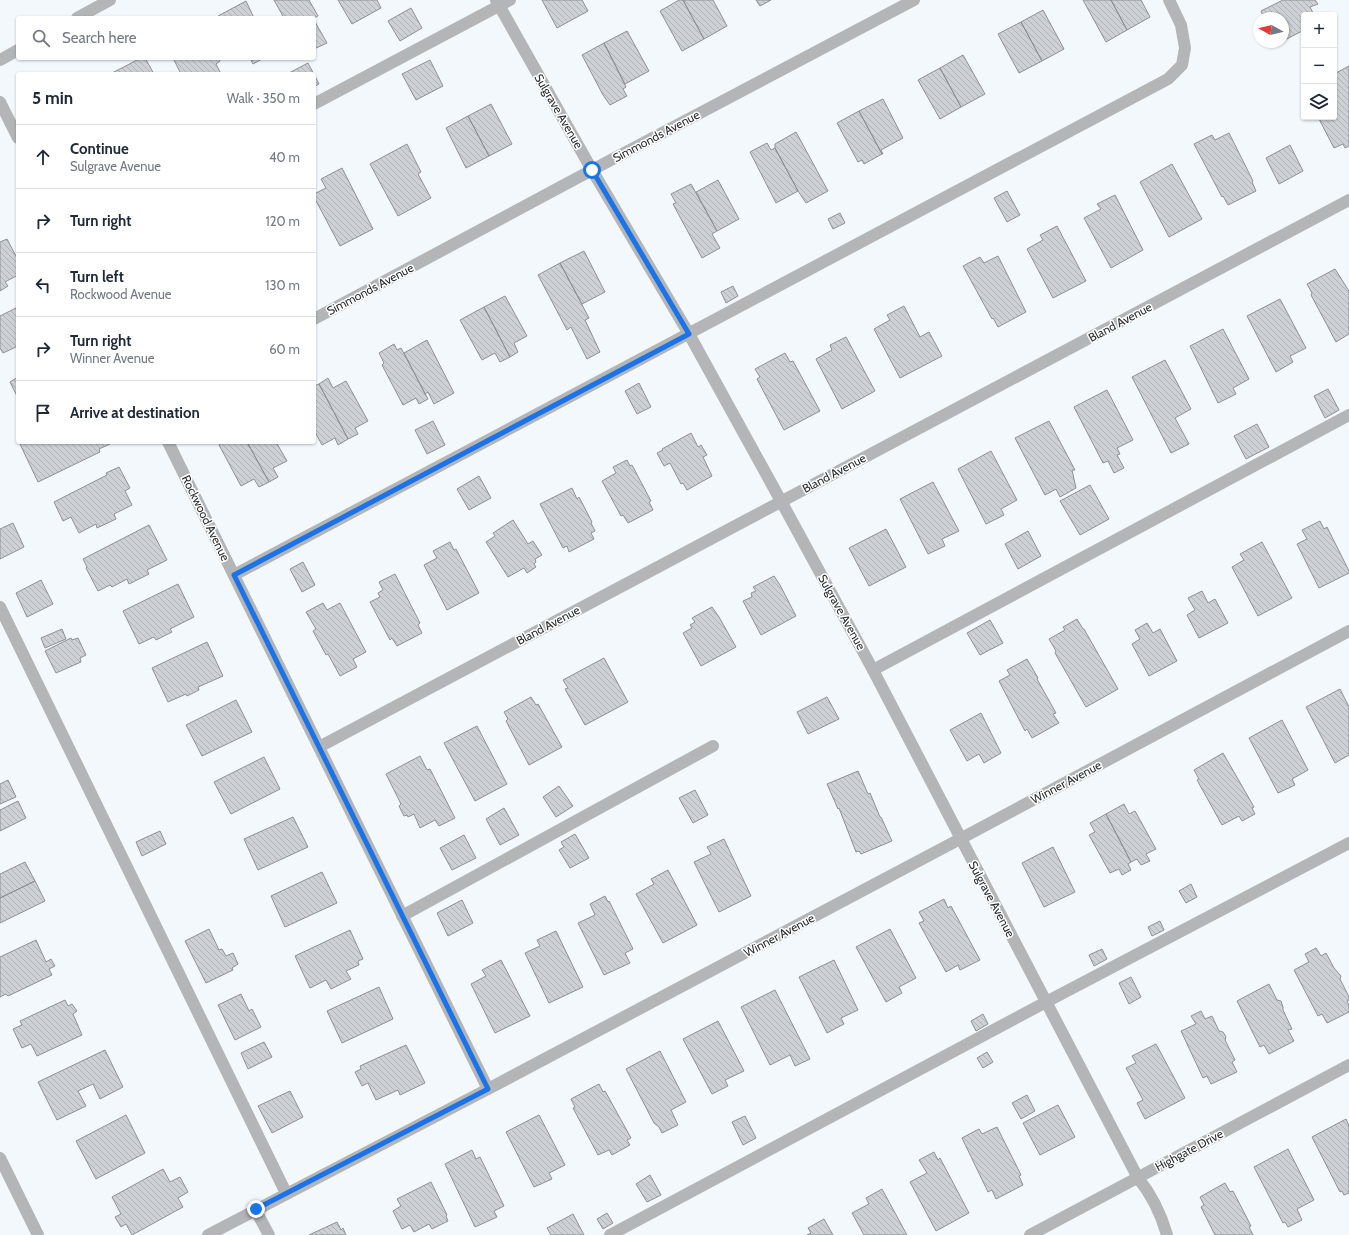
<!DOCTYPE html>
<meta charset="utf-8">
<style>
:root{--surface:#fff;--page:#f6f6f7;--text:#1f2937;--muted:#747a83;--line:#e0e1e3}
body{margin:0;font-family:Cabin,sans-serif;background:var(--page);color:var(--text)}
.controls{position:absolute;right:12px;top:12px;display:grid;overflow:hidden;border-radius:4px;box-shadow:0 1px 3px #0004}
.controls button{width:36px;height:36px;display:grid;place-items:center;padding:0;border:0;border-bottom:1px solid var(--line);background:var(--surface);color:var(--text);font:20px sans-serif}
.compass{position:absolute;left:1253px;top:12px;width:36px;height:36px;border-radius:50%;background:var(--surface);box-shadow:0 1px 3px #0004;rotate:278deg}
.stop{position:absolute;width:12px;height:12px;margin:-9px;border:3px solid #1a73e8;border-radius:50%;background:#fff}
.stop.end{background:#1a73e8;border-color:#fff;box-shadow:0 1px 4px #0008}
.list{margin:0;padding:0;list-style:none}
h2{display:flex;justify-content:space-between;align-items:center;height:52px;margin:0;padding:0 16px;font-size:17px}
h2 small{font-size:13px;font-weight:400;color:var(--muted)}
.list li{display:grid;grid-template-columns:26px 1fr auto;gap:12px;align-items:center;box-sizing:border-box;height:64px;padding:0 16px;border-top:1px solid var(--line)}
.list b{display:block;font-size:15px;white-space:nowrap}
.list p{margin:0;font-size:13px;white-space:nowrap;color:var(--muted)}
.list em{font-size:13px;font-style:normal;color:var(--muted)}
.icon{flex:none;width:22px;height:22px;fill:none;stroke:currentColor;stroke-width:2;stroke-linecap:round;stroke-linejoin:round}
.map{position:relative;flex:none;width:1349px;height:1235px;overflow:hidden}
.search{position:absolute;background:var(--surface);box-shadow:0 1px 3px #0004;left:16px;top:16px;width:300px;height:44px;display:flex;align-items:center;gap:10px;box-sizing:border-box;padding:0 14px;border-radius:4px;color:var(--muted);font-size:15px}
.panel{position:absolute;background:var(--surface);box-shadow:0 1px 3px #0004;left:16px;top:72px;width:300px;height:372px;border-radius:4px}
.map>svg:first-child{display:block}
.building{fill:url(#building-back-hatch);stroke:#8d9195}
.lines{fill:none;stroke-linecap:round;stroke-linejoin:round}
.service{stroke:#b3b5b6;stroke-width:12}
.minor{stroke:#b3b5b6;stroke-width:12}
.tertiary{stroke:#b3b5b6;stroke-width:12}
.route{stroke:#1a73e8;stroke-width:5}
.labels{text-anchor:middle;dominant-baseline:central;stroke-width:3;stroke-linejoin:round;paint-order:stroke}
.street-label{font-size:12px;fill:#2c2e30;stroke:#fff}
</style>
<div class="map">
<svg width="1349" height="1235" viewBox="0 0 1349 1235">
<defs>
<pattern id="building-back-hatch" width="6" height="6" patternUnits="userSpaceOnUse"><rect width="6" height="6" fill="#cdd1d5"/><path d="M-1 5l2 2M0 0l6 6M5-1l2 2" fill="none" stroke="#b0b4b7"/></pattern>
</defs>
<rect width="100%" height="100%" fill="#f3f8fc"/>
<!-- building -->
<path class="building" d="M274,0H309L318,16L314,18H284Z
M338,0H377L381,8L352,24Z
M542,0H582L588,11L557,28Z
M679,0H683L704,39L682,51L660,11Z
M683,0H713L727,26L704,39Z
M756,0H771L760,6Z
M1083,0H1111L1127,30L1106,42Z
M1111,0H1141L1150,17L1127,30Z
M1283,0H1315L1318,4L1310,7L1314,15H1304V30L1283,41V18H1264L1261,11Z
M246,1L254,18H219L218,16Z
M411,8L422,28L400,41L388,21Z
M1043,10L1064,49L1042,61L1021,22Z
M314,20L327,43L314,49Z
M1021,22L1042,61L1019,73L998,34Z
M627,31L649,71L625,84L604,43Z
M604,43L626,87L623,89L627,96L610,105L603,95L582,55Z
M963,55L985,94L961,107L940,68Z
M141,58H145L154,74L156,72L157,74H113L112,73Z
M173,58H219L220,61L216,64L221,74H181Z
M250,58H264L253,64Z
M430,60L443,86L416,100L402,74Z
M308,63L319,84L314,87V74H287Z
M1349,66V146L1345,148L1343,144L1334,148L1318,117H1334V90L1336,89L1334,86V74Z
M940,68L961,107L940,119L918,80Z
M883,99L903,138L881,150L883,154H882L859,111Z
M491,104L512,144L489,156L468,116Z
M859,111L882,154L864,164L862,160L858,162L837,123Z
M468,116L489,156L466,168L446,128Z
M796,132L828,191L806,203L798,191L775,148V144Z
M1229,133L1253,181L1252,182L1256,191L1228,205L1223,196L1222,197L1194,144L1212,135L1215,140Z
M767,143L771,150L775,148L798,191L776,203L750,152Z
M407,144L421,172L418,174L431,198L398,216L370,164Z
M1290,145L1303,171L1279,184L1266,158Z
M1172,164L1202,219L1169,237L1140,182Z
M342,168L373,229L340,246L314,197V194L326,188L321,179Z
M718,180L739,219L717,231L696,192Z
M691,184L717,231L712,234L720,248L702,258L673,204L676,203L671,194Z
M1007,191L1020,215L1007,222L994,198Z
M1115,195L1143,250L1111,268L1084,218L1101,209L1097,204Z
M840,213L845,223L833,229L828,219Z
M1057,226L1086,281L1053,298L1027,249L1043,240L1040,235Z
M7,239L18,260V275L5,282L8,286L0,291V242Z
M584,251L605,292L582,304L560,263Z
M998,256L1026,312L998,327L993,318L992,319L963,266L980,257L984,263Z
M560,263L589,318L585,320L600,352L587,359L571,327L567,330L538,275Z
M1335,269L1349,291V334L1336,342L1311,295L1312,293L1307,284Z
M733,286L738,296L726,303L721,292Z
M505,296L527,336L514,343L518,352L510,357L484,307Z
M1280,299L1306,348L1290,356L1293,362L1276,372L1247,316Z
M904,306L920,337L929,332L942,356L900,378L874,329L890,320L887,315Z
M18,307V346L3,353L0,348V316Z
M484,307L510,357L500,362L495,353L482,360L460,320Z
M1223,329L1249,379L1233,388L1236,394L1218,403L1190,346Z
M846,337L875,391L842,409L816,359L832,350L830,345Z
M427,340L454,393L434,404L428,392L425,394L404,353Z
M394,344L397,350L401,348L428,399L419,404L416,398L403,405L382,365L384,363L379,353Z
M785,353L790,362L793,361L820,411L784,430L757,379L760,377L755,369Z
M1165,360L1191,409L1175,418L1189,444L1171,453L1132,377Z
M18,377V398L10,382Z
M328,378L333,388L346,381L368,421L355,428L358,434L348,439L319,384Z
M639,383L651,407L637,414L625,391Z
M319,384L348,439L338,445L335,438L322,445L314,430V386Z
M1328,389L1339,410L1325,418L1314,396Z
M1107,390L1133,440L1117,448L1120,454L1117,455L1124,468L1114,473L1108,461L1103,463L1074,407Z
M433,421L445,445L427,454L415,430Z
M1049,421L1075,470H1072L1076,488L1060,497L1056,489L1045,495L1015,438Z
M1257,424L1269,447L1246,459L1234,436Z
M691,433L698,447L701,445L707,455L703,457L712,476L687,490L683,483L681,484L670,463L664,466L657,453L663,450L662,449Z
M24,442H109L110,444L99,449L100,452L38,482L20,444Z
M223,442H247L269,482L259,487L254,479L241,486L219,445Z
M247,442H276L287,461L273,468L278,477L269,482Z
M991,451L1017,500L1001,509L1004,515L986,524L958,469Z
M627,460L630,466L632,465L651,501L649,502L653,510L628,523L623,515L621,516L602,481L616,473L613,467Z
M119,467L130,488L125,491L132,505L114,514L116,519L97,528L96,524L79,533L71,517L63,521L54,502L107,475L106,473Z
M479,476L491,498L469,510L457,489Z
M933,482L959,531L942,539L945,546L928,554L900,499Z
M1090,485L1109,519L1080,535L1060,501Z
M572,488L577,499L579,497L592,522L591,523L595,531L591,533L594,539L569,552L567,546L563,548L540,504Z
M513,520L528,544L533,541L542,555L535,559L536,562L534,564L536,567L527,573L524,568L508,577L486,542L495,536L493,533Z
M1320,521L1324,529L1327,527L1349,571V573L1319,588L1297,544L1307,539L1302,530Z
M13,523L24,547L0,559V529Z
M149,525L167,560L147,570L149,574L129,584L127,579L112,587L110,585L98,591L86,568L87,567L83,559Z
M886,529L906,567L869,586L849,548Z
M1028,531L1041,556L1018,569L1005,544Z
M450,542L454,550L456,549L479,593L447,610L424,565L437,558L433,551Z
M1262,542L1292,598L1258,616L1232,567L1244,560L1240,554Z
M303,562L315,585L302,592L290,569Z
M395,574L420,623L418,625L422,633L397,646L392,638L390,640L370,602L380,597L378,593L383,590L379,582Z
M774,576L780,585L796,616L761,635L743,601L752,597L751,593L756,591L753,587Z
M41,580L53,604L27,617L16,593Z
M178,584L194,617L170,629L172,632L156,640L154,637L139,644L123,611Z
M1202,591L1208,603L1215,599L1228,623L1199,638L1187,615L1195,610L1188,598Z
M323,603L327,610L340,603L366,652L353,659L357,667L340,676L328,654L326,655L313,631L316,629L306,612Z
M712,607L719,617L736,647L701,666L683,633L692,628L690,625L695,622L692,618Z
M1077,619L1083,629H1084L1118,689L1086,707L1055,653L1056,651L1049,639L1065,630L1063,627Z
M990,620L1003,643L980,655L967,633Z
M1147,623L1153,633L1160,629L1177,661L1149,676L1132,644L1140,639L1135,630Z
M62,629L66,639L45,648L41,638Z
M71,638L72,640L78,638L86,655L80,658L81,662L56,673L45,651Z
M207,642L223,676L198,687L199,690L187,696L186,694L168,702L152,668Z
M604,658L628,702L585,725L565,689L568,688L563,680Z
M1027,659L1038,678L1037,679L1056,713L1053,714L1059,723L1032,738L1027,729L1025,731L999,681L1010,675L1007,670Z
M1340,689L1349,707V755L1335,763L1306,707Z
M531,697L536,705L538,704L562,747L529,765L506,721L508,719L504,712Z
M827,697L839,719L808,734L797,712Z
M236,700L252,732L202,756L186,725Z
M981,713L1001,753L984,763L979,754L967,761L950,730Z
M1282,720L1308,770L1292,779L1295,785L1278,793L1249,738Z
M477,726L507,784L475,801L444,743Z
M1223,753L1254,807L1252,808L1255,814L1242,821L1239,816L1222,825L1197,780L1199,779L1194,770Z
M420,756L427,770L430,769L455,818L439,826L435,820L420,828L414,814L408,817L407,815L404,816L399,806L401,804L386,774Z
M264,757L280,789L231,814L214,782Z
M858,771L868,794L870,793L880,817H881L892,841L861,854L859,851L856,852L839,808L838,809L827,784Z
M8,780L16,797L0,804V784Z
M559,786L573,806L556,817L543,797Z
M695,790L708,815L693,823L679,798Z
M18,801L26,818L0,831V810Z
M1124,804L1129,814L1135,811L1156,849L1146,854L1150,861L1141,865L1137,859L1131,862L1106,814Z
M504,808L519,835L500,845L486,819Z
M1106,814L1131,862L1128,864L1131,870L1122,875L1119,869L1110,873L1089,835L1095,832L1090,823Z
M293,817L308,847L258,870L244,839Z
M160,831L166,844L142,856L136,842Z
M575,834L589,858L570,868L559,850L564,847L561,842Z
M464,835L476,858L452,870L440,848Z
M724,839L751,896L719,912L694,862L711,854L707,847Z
M1053,847L1075,892L1044,907L1022,863Z
M25,862L35,881L0,898V874Z
M668,870L697,925L663,943L636,894L654,884L651,879Z
M322,872L337,903L285,927L271,896Z
M35,881L45,901L0,923V898Z
M1191,884L1197,897L1186,903L1179,891Z
M605,896L608,902L609,901L633,949L625,953L630,963L604,975L578,923L595,915L590,904Z
M944,899L948,908L951,906L980,960L960,970L958,965L946,972L919,923L924,921L919,912Z
M462,900L473,923L448,936L437,913Z
M1160,921L1164,930L1152,936L1148,927Z
M209,929L219,950L222,949L226,956L233,953L238,964L232,968L233,970L206,983L185,941Z
M890,929L916,978L899,987L902,993L886,1002L856,947Z
M350,930L363,959L358,961L359,965L346,971L351,979L331,989L326,980L310,988L295,956Z
M556,931L583,987L549,1003L525,953L540,946L537,940Z
M36,940L46,962L51,959L55,966L49,969L52,975L8,996L6,994L0,997V957Z
M1316,948L1321,956L1326,953L1334,968L1341,976L1340,979L1349,997V1000L1347,1001L1349,1005V1012L1327,1023L1322,1014L1318,1016L1294,970L1309,962L1305,954Z
M1102,949L1107,959L1094,966L1089,955Z
M501,960L530,1016L495,1033L471,984L486,976L482,970Z
M834,960L858,1010L841,1018L844,1024L827,1033L799,977Z
M1131,977L1141,997L1129,1004L1119,983Z
M1269,984L1277,1000L1281,1001L1283,1007V1010L1292,1029L1288,1030L1294,1041L1269,1054L1264,1045L1260,1047L1237,1001Z
M379,987L393,1019L342,1043L327,1011Z
M775,990L810,1059L795,1066L790,1055L770,1065L741,1007Z
M241,994L249,1011L252,1009L261,1027L235,1040L218,1005Z
M65,1000L68,1006L72,1004L77,1011L73,1014L82,1035L37,1056L31,1044L22,1048L13,1029L22,1025L20,1021Z
M1201,1011L1205,1019L1212,1016L1219,1031L1223,1032L1226,1037L1225,1040L1235,1060L1232,1062L1237,1072L1211,1084L1207,1076L1203,1078L1181,1031L1196,1024L1191,1016Z
M983,1014L988,1024L976,1031L971,1021Z
M718,1021L744,1071L725,1080L728,1086L712,1094L683,1039Z
M264,1042L272,1057L248,1069L241,1053Z
M1156,1044L1185,1098L1145,1119L1137,1103L1143,1100L1126,1068L1136,1063L1132,1056Z
M406,1045L425,1083L400,1095L398,1090L376,1100L368,1083L362,1086L355,1072L361,1069L360,1066Z
M105,1050L123,1087L100,1099L93,1084L78,1091L86,1106L57,1120L38,1082Z
M660,1051L686,1102L671,1110L678,1125L662,1133L659,1127L654,1123L626,1069Z
M987,1052L993,1062L983,1068L977,1058Z
M599,1084L603,1092L605,1091L631,1138L627,1140L630,1145L612,1155L609,1150L598,1155L573,1108L575,1107L571,1099Z
M290,1091L303,1117L272,1133L258,1106Z
M1027,1095L1035,1111L1021,1119L1012,1103Z
M1058,1105L1075,1137L1040,1155L1023,1123Z
M126,1115L145,1153L96,1179L76,1141Z
M539,1115L565,1165L549,1173L552,1179L534,1187L506,1132Z
M745,1116L756,1138L743,1145L732,1122Z
M1346,1119L1349,1126V1193L1344,1195L1342,1191L1340,1192L1312,1137Z
M997,1127L1021,1175L1019,1176L1023,1185L996,1199L992,1190L988,1192L962,1138L979,1129L982,1134Z
M1288,1149L1314,1200L1297,1209L1302,1220L1288,1227L1285,1222L1283,1223L1254,1167Z
M472,1150L476,1159L480,1157L504,1206L494,1211L497,1217L475,1227L445,1164Z
M934,1152L938,1160L940,1158L969,1213L936,1231L910,1182L927,1173L919,1160Z
M163,1169L170,1182L180,1177L188,1192L178,1198L183,1207L132,1235L126,1224L121,1227L115,1217L121,1214L112,1197Z
M650,1175L661,1195L647,1202L636,1184Z
M431,1182L447,1215L446,1216L448,1221L432,1229L429,1224L414,1232L410,1225L402,1229L393,1211L401,1206L397,1199Z
M1225,1183L1230,1192L1233,1191L1251,1226L1249,1227L1253,1235H1215L1201,1207L1204,1205L1200,1197Z
M882,1189L907,1235H864L852,1213L869,1204L866,1198Z
M607,1213L613,1223L603,1229L597,1219Z
M573,1214L584,1235H551L547,1228Z
M824,1219L833,1235H807L811,1233L808,1228Z
M337,1222L341,1230L343,1228L346,1235H309Z"/>
<g class="lines">
<!-- service -->
<path class="service" d="M314,104L510,0
M234,575L1168,79L1182,65L1185,48L1181,25L1169,0
M0,607L286,1193
M873,670L1349,415
M402,916L713,746
M255,1209L269,1235
M610,1235L1046,1002L1349,843"/>
<!-- minor -->
<path class="minor" d="M496,0L592,170L689,334L781,501L873,670L1138,1178C1152,1195 1161,1214 1167,1235
M77,18L110,0
M0,60L18,50
M0,102L18,138
M314,319L592,170L914,0
M168,442L488,1089
M319,747L1349,200
M208,1235L488,1089L960,839L1349,631
M1030,1235L1349,1065"/>
<!-- tertiary -->
<path class="tertiary" d="M0,1158L38,1235"/>
</g>
<g class="lines">
<!-- route -->
<path class="route" d="M256,1209L488,1089L234,575L689,334L592,170"/>
</g>
<g class="labels">
<!-- street labels -->
<g class="street-label">
<text transform="translate(559 111) rotate(60)">Sulgrave Avenue</text>
<text transform="translate(656 136) rotate(-28)">Simmonds Avenue</text>
<text transform="translate(370 289) rotate(-28)">Simmonds Avenue</text>
<text transform="translate(1120 322) rotate(-28)">Bland Avenue</text>
<text transform="translate(834 473) rotate(-28)">Bland Avenue</text>
<text transform="translate(206 518) rotate(64)">Rockwood Avenue</text>
<text transform="translate(842 612) rotate(61)">Sulgrave Avenue</text>
<text transform="translate(548 625) rotate(-28)">Bland Avenue</text>
<text transform="translate(1066 782) rotate(-28)">Winner Avenue</text>
<text transform="translate(992 899) rotate(62)">Sulgrave Avenue</text>
<text transform="translate(779 935) rotate(-28)">Winner Avenue</text>
<text transform="translate(1189 1150) rotate(-28)">Highgate Drive</text>
</g>
</g>
</svg>
<div class="controls">
<button>+</button>
<button>−</button>
<button><svg class="icon" aria-label="layers" viewBox="0 0 24 24"><path d="M12 4l9 5-9 5-9-5zM3 14l9 5 9-5"/></svg></button>
</div>
<svg class="compass" viewBox="-18 -18 36 36"><path d="M0-13l5 13h-10z" fill="#e53935"/><path d="M0 13l5-13h-10z" fill="#747a83"/></svg>
<div class="stop" style="left:592px;top:170px"></div>
<div class="stop end" style="left:256px;top:1209px"></div>
<div class="search"><svg class="icon" aria-label="search" viewBox="0 0 24 24"><circle cx="10" cy="10" r="6"/><path d="M15 15l6 6"/></svg>Search here</div>
<section class="panel">
<h2>5 min<small>Walk · 350 m</small></h2>
<ul class="list">
<li><svg class="icon" aria-label="ahead" viewBox="0 0 24 24"><path d="M12 20V5M6 11l6-6 6 6"/></svg><div><b>Continue</b><p>Sulgrave Avenue</p></div><em>40 m</em></li>
<li><svg class="icon" aria-label="right" viewBox="0 0 24 24"><path d="M7 20v-9h11M14 6l5 5-5 5"/></svg><div><b>Turn right</b></div><em>120 m</em></li>
<li><svg class="icon" aria-label="left" viewBox="0 0 24 24"><path d="M17 20v-9H6M10 6l-5 5 5 5"/></svg><div><b>Turn left</b><p>Rockwood Avenue</p></div><em>130 m</em></li>
<li><svg class="icon" aria-label="right" viewBox="0 0 24 24"><path d="M7 20v-9h11M14 6l5 5-5 5"/></svg><div><b>Turn right</b><p>Winner Avenue</p></div><em>60 m</em></li>
<li><svg class="icon" aria-label="arrive" viewBox="0 0 24 24"><path d="M6 21V4h12l-3 4 3 4H6"/></svg><div><b>Arrive at destination</b></div></li>
</ul>
</section>
</div>
